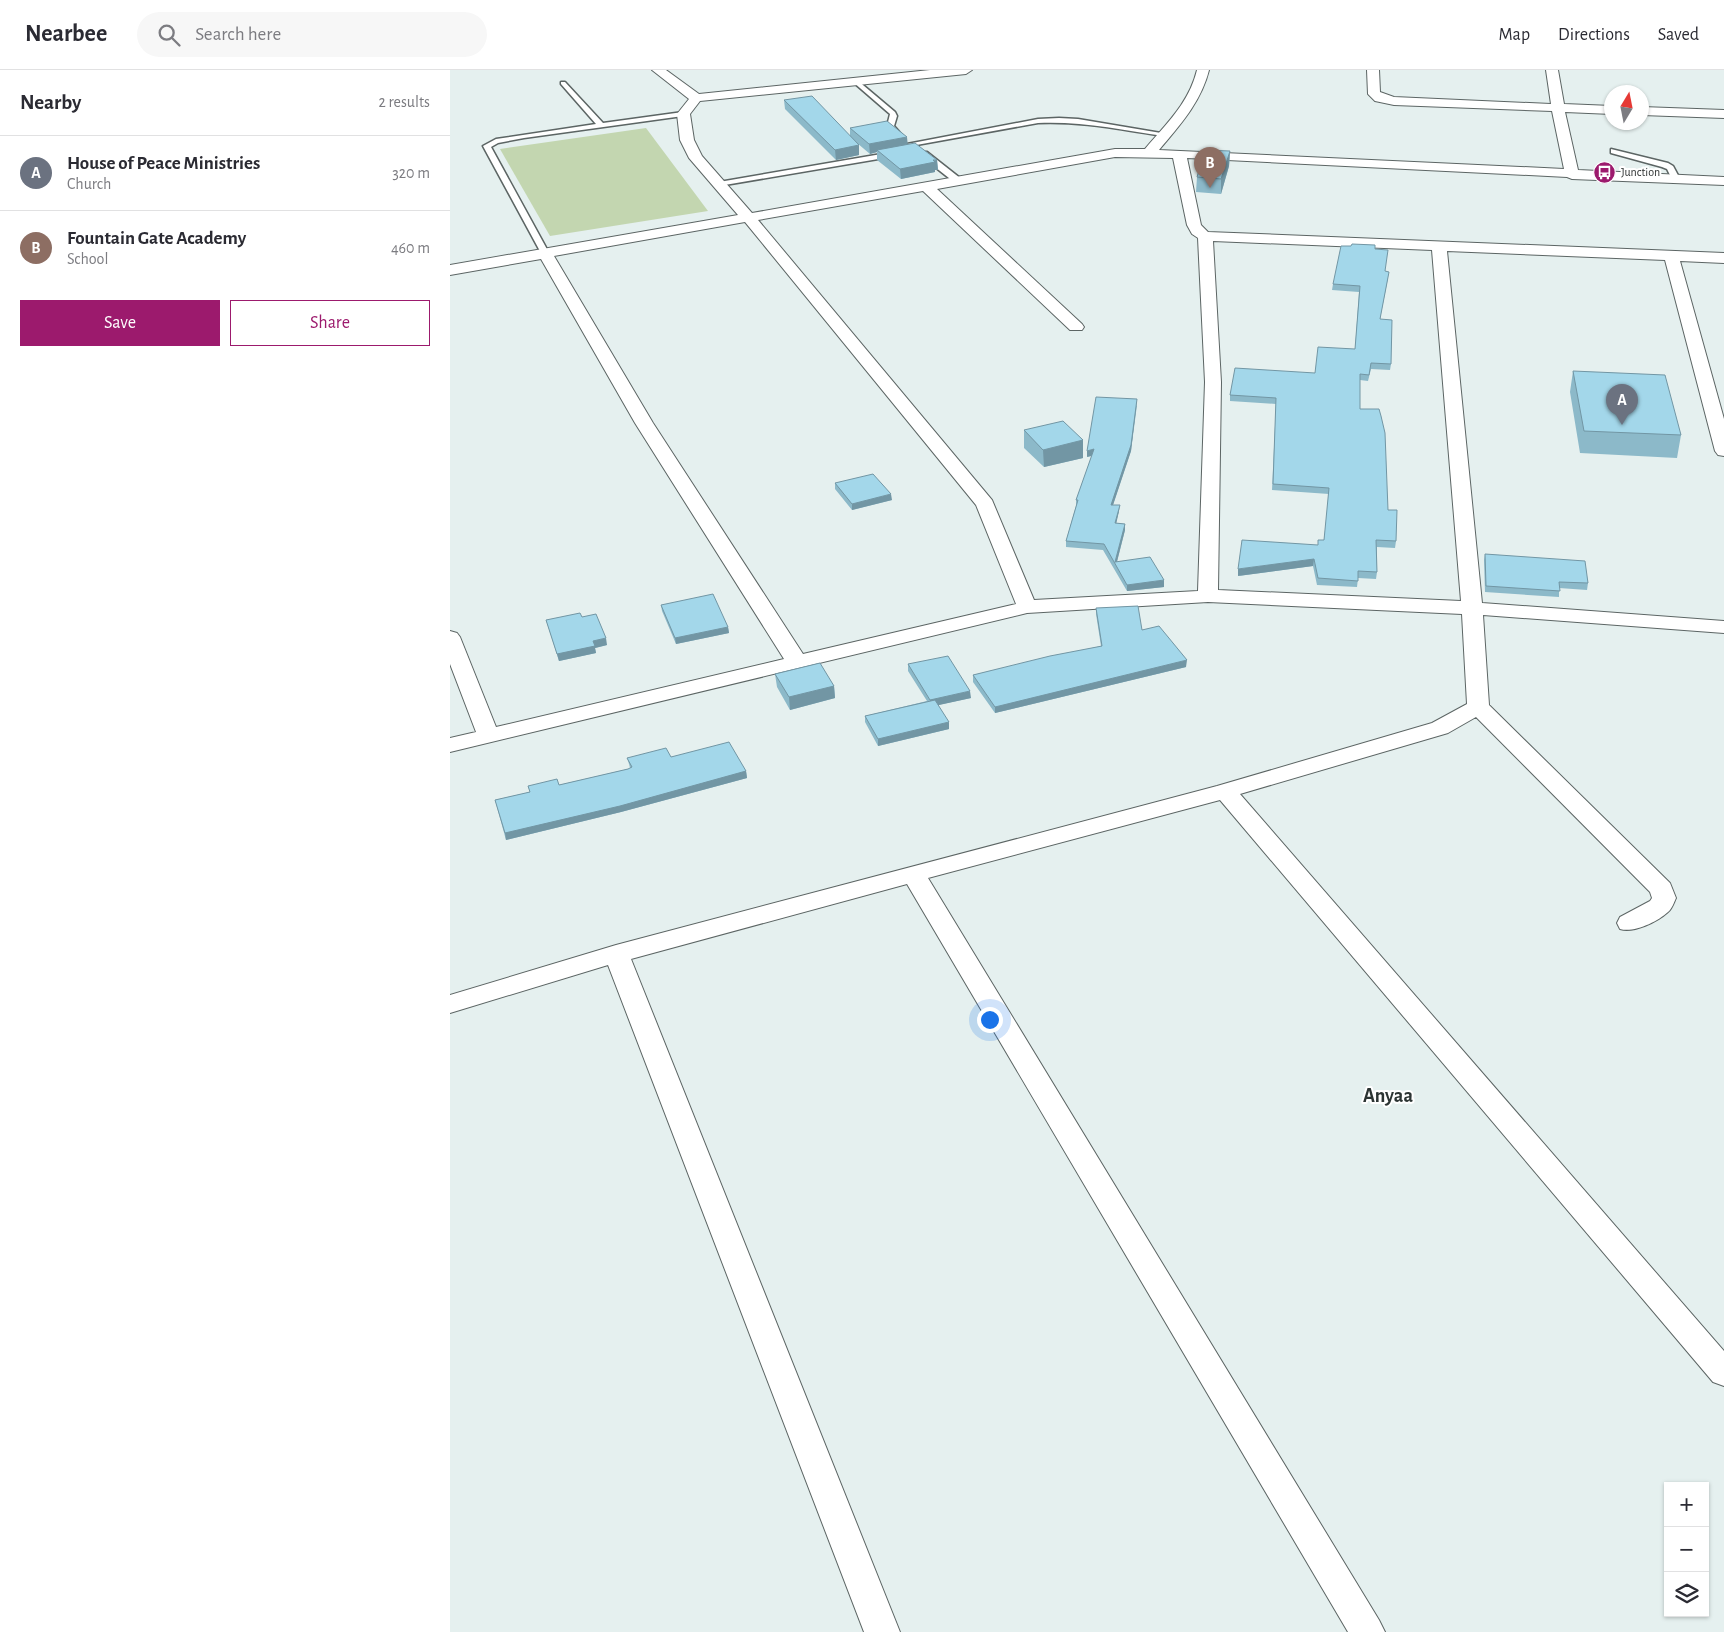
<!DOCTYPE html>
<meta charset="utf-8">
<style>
:root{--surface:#fff;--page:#f7f7f7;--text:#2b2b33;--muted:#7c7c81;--line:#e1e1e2;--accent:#9c1a6d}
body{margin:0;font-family:"Alegreya Sans",sans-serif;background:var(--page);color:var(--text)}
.controls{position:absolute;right:15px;bottom:15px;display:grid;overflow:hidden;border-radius:0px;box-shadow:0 1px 4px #0004}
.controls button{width:45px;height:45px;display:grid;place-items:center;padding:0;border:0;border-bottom:1px solid var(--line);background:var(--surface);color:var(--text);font:25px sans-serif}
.compass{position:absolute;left:1154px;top:15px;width:45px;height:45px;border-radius:50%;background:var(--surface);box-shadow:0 1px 4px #0004;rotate:10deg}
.you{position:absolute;left:539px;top:949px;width:18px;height:18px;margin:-12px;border:4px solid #fff;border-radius:50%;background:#1a73e8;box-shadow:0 0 0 8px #1a73e833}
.badge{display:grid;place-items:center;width:32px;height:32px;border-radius:50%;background:var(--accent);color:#fff;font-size:16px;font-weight:700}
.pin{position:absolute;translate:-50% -41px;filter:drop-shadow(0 1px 2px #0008)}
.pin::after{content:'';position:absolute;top:26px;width:18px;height:15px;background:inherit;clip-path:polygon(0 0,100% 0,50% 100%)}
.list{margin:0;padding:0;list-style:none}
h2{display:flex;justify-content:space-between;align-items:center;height:65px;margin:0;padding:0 20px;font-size:21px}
h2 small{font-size:16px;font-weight:400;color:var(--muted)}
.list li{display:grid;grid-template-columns:32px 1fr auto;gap:15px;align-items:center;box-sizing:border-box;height:75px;padding:0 20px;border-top:1px solid var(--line)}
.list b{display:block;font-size:19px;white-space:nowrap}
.list p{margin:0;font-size:16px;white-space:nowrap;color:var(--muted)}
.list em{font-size:16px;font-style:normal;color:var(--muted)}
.actions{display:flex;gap:10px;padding:15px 20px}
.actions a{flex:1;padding:11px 0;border:1px solid var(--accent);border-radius:0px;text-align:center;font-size:18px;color:var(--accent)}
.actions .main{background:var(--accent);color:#fff}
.icon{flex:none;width:28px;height:28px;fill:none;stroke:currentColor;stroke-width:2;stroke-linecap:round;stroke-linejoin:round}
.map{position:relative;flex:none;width:1274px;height:1562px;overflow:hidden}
header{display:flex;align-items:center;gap:30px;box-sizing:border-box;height:70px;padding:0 25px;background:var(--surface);border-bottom:1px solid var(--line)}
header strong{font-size:24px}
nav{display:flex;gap:28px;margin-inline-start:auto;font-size:18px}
.search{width:350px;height:45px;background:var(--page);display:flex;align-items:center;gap:12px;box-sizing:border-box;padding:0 18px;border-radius:28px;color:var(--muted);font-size:19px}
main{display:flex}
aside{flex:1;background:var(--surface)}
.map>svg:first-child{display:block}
.green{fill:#c3d6b0}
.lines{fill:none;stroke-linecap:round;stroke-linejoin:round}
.lane-casing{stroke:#5c6564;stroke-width:3}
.street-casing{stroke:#5c6564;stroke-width:2}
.lane{fill:#fff;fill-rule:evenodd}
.street{fill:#fff;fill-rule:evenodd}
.wall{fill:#8cb9c9}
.shaded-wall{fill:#7296a4}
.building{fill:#a3d7ea;stroke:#7296a4}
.labels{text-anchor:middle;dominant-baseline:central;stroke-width:4;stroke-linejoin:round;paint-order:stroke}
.far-poi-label{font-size:12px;fill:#2e3232;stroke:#fff;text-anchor:start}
.district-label{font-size:20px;font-weight:bold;fill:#2c3433;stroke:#fff}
</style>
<header>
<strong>Nearbee</strong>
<div class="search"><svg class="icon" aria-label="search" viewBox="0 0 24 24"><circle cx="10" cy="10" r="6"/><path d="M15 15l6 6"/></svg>Search here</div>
<nav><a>Map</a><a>Directions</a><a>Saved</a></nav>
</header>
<main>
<aside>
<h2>Nearby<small>2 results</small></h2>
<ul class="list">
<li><span class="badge" style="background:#6b7280">A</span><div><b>House of Peace Ministries</b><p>Church</p></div><em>320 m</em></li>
<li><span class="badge" style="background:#8d6e63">B</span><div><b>Fountain Gate Academy</b><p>School</p></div><em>460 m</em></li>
</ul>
<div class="actions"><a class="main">Save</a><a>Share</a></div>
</aside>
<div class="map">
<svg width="1274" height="1562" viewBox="0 0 1274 1562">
<rect width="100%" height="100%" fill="#e5f0ef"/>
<!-- green -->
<path class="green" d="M196,58L258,141L100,166L50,79Z"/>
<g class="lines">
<defs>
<path id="lane" d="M403,10H407L445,42L447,46L444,56L452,65V67H448L437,56L440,44L403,12Z
M111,12H115L153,53L233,42L236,44L233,46L74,68L48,73L41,77L99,183L95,185L91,183L33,76L46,69L146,54L111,14Z
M609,48L628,49L717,64L714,66C672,60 631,51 588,53L461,76L457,74L588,49Z
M1161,79L1218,93L1223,96L1230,109L1223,111L1217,99L1212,97L1161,83Z
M443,82L447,84L446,86L269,116L265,114L269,112Z
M471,82H477L510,108V112H504L471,86Z"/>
<path id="street" d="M202,0H216L249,24L480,0H522L516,4L250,31L240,44L244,70L252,86L302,143L665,79H695C716,54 739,33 747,0H759C751,32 730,55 709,80L1114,99L1102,41L944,35L925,31L918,24L917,0H929L930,22L944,27L1101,34L1096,0H1108L1114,34L1162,36V44L1115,42L1128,100L1274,107V115L1122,109L1117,107L737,88L751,155L758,162L1274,183V193L1230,191L1274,349V386L1268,385L1265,381L1215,190L997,181L1032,533L1274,551V563L1033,545L1039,635L1220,813L1226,828C1224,832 1222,839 1218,842C1207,852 1184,863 1170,859L1167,853L1170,847L1200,831L1202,828L1200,822L1026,647L998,663L790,724L1274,1281V1316L1263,1312L770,730L478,808L929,1550L935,1562H898L457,814L181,889L450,1562H414L158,895L0,943V925L166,875L767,716L982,653L1017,634L1012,544L758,532L577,543L0,682V668L26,662L0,594V561L7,563L10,567L46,657L334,589L185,353L91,189L0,205V195L288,145L239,88L230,70L227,44L239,29ZM665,87L723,88L737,155L742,164L748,168L755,312L748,521L584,530L542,430L308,150L473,121L620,260H632L634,257L632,254L487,119ZM295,152L526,435L566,534L353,584L203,353L104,186ZM763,171L982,180L1011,531L768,520L771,312Z
M1192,37L1274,40V48L1192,45Z"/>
</defs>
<!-- lane casing -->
<use href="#lane" class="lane-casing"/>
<!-- street casing -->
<use href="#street" class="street-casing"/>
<!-- lane -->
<use href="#lane" class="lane"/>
<!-- street -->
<use href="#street" class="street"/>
</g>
<!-- wall -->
<path class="wall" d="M334,30L400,66V58L458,74L487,90L488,100H485V102L451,109L427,90V82L420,84L407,73L409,85L386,90L335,39Z
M780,81L779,96L771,124L746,122L747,107Z
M925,179L938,208L930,249L941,294L940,300L921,299L918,311L910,310V339L946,471L945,478L927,477V502L926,509L908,508L907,517L867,515L863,496L788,506L868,475L874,470L879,424L822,420L826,334L780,331V325L865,303L905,279L909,222L882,220L883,214Z
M1123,301L1231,365L1227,388L1130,383L1120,322Z
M687,335L681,381L663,435L669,441L666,453L675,454V460L667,492L714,517L677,521L653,480L616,477V471L626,436V430L642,386L637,387Z
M574,360L633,370V388L594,397L574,378Z
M385,413L442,430L402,440L385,419Z
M1035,484L1138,513L1137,520L1109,518V527L1035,522L1034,490Z
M211,535L278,557L279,563L226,574L212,541Z
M646,538L692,560L736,597L545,643L523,612V605L651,576L646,544Z
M132,547L157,575L145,578L146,583L109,591L96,550Z
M458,594L521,628L488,635L499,659L428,676L415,652V646L477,631L458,601Z
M325,604L384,616L385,628L340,640L327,617Z
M221,687L296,701L297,708L171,742L56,770L45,730L80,722L78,716L109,715L178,699L180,698L179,694L177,688Z"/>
<!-- shaded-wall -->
<path class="shaded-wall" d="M457,67L458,77L427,80V82L420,84L419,74Z
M409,75V85L386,90L385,80Z
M780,81L779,96L771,124V109Z
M487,90L488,100H485V102L451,109L450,99Z
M687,329L681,381L661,441V435Z
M633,370V388L594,397L593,380Z
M644,379V385L637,387V381Z
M441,424L442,430L402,440V434Z
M670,435L669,441L665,459V453Z
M675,454V460L666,495L665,492Z
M864,489L863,496L788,506V499Z
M714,510V517L677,521V515Z
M278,557L279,563L226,574L225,568Z
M156,568L157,575L145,578L146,583L109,591L107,584L143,571Z
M737,590L736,597L545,643V637Z
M384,616L385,628L340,640L339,627Z
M520,621L521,628L480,637V630Z
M499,652V659L428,676V669Z
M296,701L297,708L171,742L56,770L55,763Z"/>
<!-- building -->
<path class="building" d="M362,26L409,75L385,80L334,30Z
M437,51L457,67L419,74L400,58Z
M465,73L487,90H483L485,92L450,99L427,80Z
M755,80L780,81L771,109L747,107Z
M902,174L925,175V179L938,180L935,201L939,202L930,249L942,250L941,294L921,293L919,305L910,304V339H929L931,346L935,363L938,440H947L946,471L926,470L927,502L908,501V511L868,508L864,489L788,499L792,470L868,475V470H874L879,418L823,414L826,328L780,325L785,298L865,303L868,277L905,279L910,216L883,214L891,176H901Z
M1123,301L1215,305L1231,365L1134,361Z
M646,327L687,329L681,375L661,435H670L665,453L675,454L665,492L700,487L714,510L677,515L654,474L616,471L628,430H626L644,379L637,381Z
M613,351L633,370L593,380L574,360Z
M423,404L441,424L402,434L385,413Z
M1035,484L1135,491L1138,513L1109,512L1110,521L1036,516Z
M263,524L278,557L225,568L211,535Z
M688,536L692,560L709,556L737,590L545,637L523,605L600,586L652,576L646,538Z
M130,543L132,547L146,544L156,568L143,571L145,576L107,584L96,550Z
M498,586L520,621L480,630L458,594Z
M370,593L384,616L339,627L325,604Z
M485,630L499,652L428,669L415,646Z
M279,672L296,701L170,736L55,763L45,730L80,722L78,716L107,709L109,715L178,699L182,697L177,688L216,678L221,687Z"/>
<!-- icons -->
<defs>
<symbol id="bus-disc" viewBox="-11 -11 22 22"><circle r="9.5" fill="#9c1a6d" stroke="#fff"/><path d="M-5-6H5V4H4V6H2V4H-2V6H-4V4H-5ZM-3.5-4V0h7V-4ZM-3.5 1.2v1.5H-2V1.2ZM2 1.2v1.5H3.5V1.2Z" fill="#fff"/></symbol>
</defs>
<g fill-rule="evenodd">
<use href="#bus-disc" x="1142" y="90" width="25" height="25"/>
</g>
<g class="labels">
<!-- far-poi labels -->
<g class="far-poi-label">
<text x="1171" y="102">Junction</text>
</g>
<!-- district labels -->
<g class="district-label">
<text x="938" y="1026">Anyaa</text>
</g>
</g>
</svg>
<div class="controls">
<button>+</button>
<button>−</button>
<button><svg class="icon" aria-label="layers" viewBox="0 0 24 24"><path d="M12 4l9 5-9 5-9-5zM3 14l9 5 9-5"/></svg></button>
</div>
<svg class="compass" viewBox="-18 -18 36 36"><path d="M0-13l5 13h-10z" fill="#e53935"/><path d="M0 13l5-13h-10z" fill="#7c7c81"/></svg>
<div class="you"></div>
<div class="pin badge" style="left:1172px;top:355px;background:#6b7280">A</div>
<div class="pin badge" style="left:760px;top:118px;background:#8d6e63">B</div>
</div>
</main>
